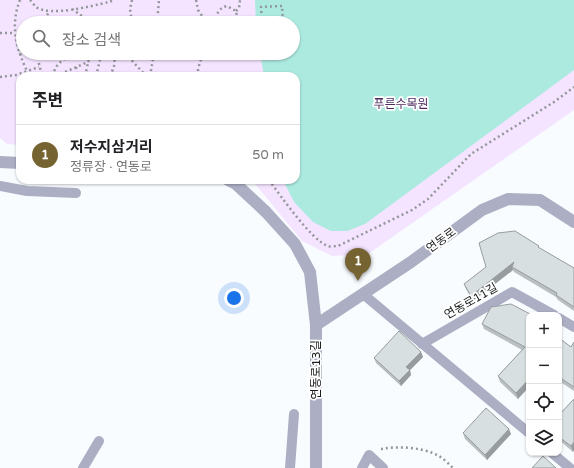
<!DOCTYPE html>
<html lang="ko">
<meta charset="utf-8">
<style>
:root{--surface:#fff;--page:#f6f6f6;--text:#202124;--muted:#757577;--line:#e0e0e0;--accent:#766332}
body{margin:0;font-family:"Varela Round","Noto Sans KR",sans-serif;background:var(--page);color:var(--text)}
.controls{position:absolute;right:12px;bottom:12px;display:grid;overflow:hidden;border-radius:8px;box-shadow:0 1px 3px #0004}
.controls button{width:36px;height:36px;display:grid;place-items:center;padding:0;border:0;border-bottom:1px solid var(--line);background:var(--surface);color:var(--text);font:20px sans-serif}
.you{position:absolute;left:234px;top:298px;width:14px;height:14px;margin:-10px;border:3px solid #fff;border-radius:50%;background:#1a73e8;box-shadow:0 0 0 6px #1a73e833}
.badge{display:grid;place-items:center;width:26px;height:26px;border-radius:50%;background:var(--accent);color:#fff;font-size:13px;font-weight:700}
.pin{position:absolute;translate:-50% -33px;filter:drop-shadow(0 1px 2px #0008)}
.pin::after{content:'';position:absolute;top:21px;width:14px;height:12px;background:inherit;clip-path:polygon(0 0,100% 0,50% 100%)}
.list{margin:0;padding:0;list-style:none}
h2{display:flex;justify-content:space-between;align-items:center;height:52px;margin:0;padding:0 16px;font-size:17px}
h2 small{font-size:13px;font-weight:400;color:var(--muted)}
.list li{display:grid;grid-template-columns:26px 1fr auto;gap:12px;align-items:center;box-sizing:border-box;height:60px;padding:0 16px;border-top:1px solid var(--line)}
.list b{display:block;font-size:15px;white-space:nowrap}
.list p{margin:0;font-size:13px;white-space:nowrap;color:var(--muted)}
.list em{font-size:13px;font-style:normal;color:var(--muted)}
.icon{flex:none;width:22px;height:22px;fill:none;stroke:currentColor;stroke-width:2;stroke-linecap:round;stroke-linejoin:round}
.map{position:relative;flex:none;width:574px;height:468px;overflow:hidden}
.search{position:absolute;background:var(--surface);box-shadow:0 1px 3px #0004;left:16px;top:16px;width:284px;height:44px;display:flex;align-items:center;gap:10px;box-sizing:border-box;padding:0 14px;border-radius:22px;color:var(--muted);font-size:15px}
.panel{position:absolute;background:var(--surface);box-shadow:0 1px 3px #0004;left:16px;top:72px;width:284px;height:112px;border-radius:12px}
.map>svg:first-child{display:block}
.green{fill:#f4e4ff;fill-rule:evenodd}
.water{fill:#aceae0}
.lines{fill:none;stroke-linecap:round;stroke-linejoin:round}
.path{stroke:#949799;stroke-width:2.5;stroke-dasharray:2 3;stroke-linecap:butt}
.service{stroke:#acaec3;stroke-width:10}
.minor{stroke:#acaec3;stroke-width:12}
.wall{fill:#bac0c2}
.shaded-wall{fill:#979c9e}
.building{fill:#d8dfe1;stroke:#979c9e}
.labels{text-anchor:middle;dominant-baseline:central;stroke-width:3.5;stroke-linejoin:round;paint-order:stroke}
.park-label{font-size:12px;fill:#4d2c60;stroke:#fff}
.street-label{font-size:12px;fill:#1a1c1d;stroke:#fff}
</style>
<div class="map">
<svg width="574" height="468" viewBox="0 0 574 468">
<rect width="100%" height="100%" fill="#f9fcff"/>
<!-- green -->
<path class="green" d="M0,0H574V110L368,254L332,256L302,241L252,180H296V76H20V145L7,144L0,138ZM23,23H293V53H23Z"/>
<!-- water -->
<path class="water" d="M255,0H574V70L365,224L347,231H331L313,222L294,202L283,180H296V76H264L260,53H293V23H256Z"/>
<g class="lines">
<!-- path -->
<path class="path" d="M20,0C10,25 16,48 27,71
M30,0C32,2 34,5 36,7C51,17 91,6 109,2L114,0
M132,0L130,9L132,23
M196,0L198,10L207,23
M72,9L92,23
M236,11L239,8L240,0
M41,23L50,11
M157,23L159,0
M218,23L216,17C218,11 221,7 227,6L236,11L237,17L235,23
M262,23L261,7L282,6L283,23
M0,33H14
M38,53C39,61 38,71 46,76
M87,53L92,54L100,60
M105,53L107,57
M125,53L146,76
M20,55L23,50
M76,67L77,73L76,76
M53,76C55,62 66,58 77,53
M56,76L88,62L92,54
M85,76L88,63
M96,76L100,60L107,57L114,59
M110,76L114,67L115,53
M150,76L154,53
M198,76V69L203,53
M0,77L16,75L39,67
M269,180C280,195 312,241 328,246C331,247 335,246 338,246L412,210L428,199L471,154L554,102L574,87
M381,449C398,446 419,447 435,454C442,457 448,463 453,468"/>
<!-- service -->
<path class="service" d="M0,186L27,191L76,193
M363,294L529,433
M559,318L574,327
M422,344L512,292L554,315
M552,453L570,468
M83,468L99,441
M290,468L294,414
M362,468L369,455L383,468"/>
<!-- minor -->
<path class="minor" d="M0,162L20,163
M228,180L236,184L266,212L295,244L310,272L316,325V468
M316,325L411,262L482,210L508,199L540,200L574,222"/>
</g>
<!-- wall -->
<path class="wall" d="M539,246V248L574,268V267V311L558,300L556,297L514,272L513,270L473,301L466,289L464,284Z
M532,315L518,399L500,382L498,376L522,350L484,329L482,324Z
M559,338L571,347L574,342V391L559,381Z
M421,352L423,357L410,370L411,375L401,386L376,363L374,358Z
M574,399V450L573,452L559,440V415Z
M463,433L511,434L487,460L465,439Z"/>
<!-- shaded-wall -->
<path class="shaded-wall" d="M514,262L512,267L513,270L473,301L471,296Z
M421,352L423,357L410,370L411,375L401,386L399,381L406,367Z
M529,379V387L518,399L516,393Z
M509,429L511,434L487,460L485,455Z
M574,442V450L573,452L571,446Z"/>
<!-- building -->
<path class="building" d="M515,231L539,246L538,247L574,268V267V307L556,295L557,293L512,267L514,262L471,296L464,284L486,267L479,243L498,233Z
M511,304L532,315H529V379L516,393L498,376L525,347L482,324L491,307Z
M399,331L421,352L406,367L410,370L399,381L374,358Z
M559,338L571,347L574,342V387L559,377Z
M574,399V442L571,446L559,437V415Z
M486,408L509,429L485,455L463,433Z
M543,456L556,468H532Z"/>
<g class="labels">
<!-- park labels -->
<g class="park-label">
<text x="401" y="104">푸른수목원</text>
</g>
<!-- street labels -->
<g class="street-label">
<text transform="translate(441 240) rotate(-36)">연동로</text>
<text transform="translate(471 301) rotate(-30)">연동로11길</text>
<text transform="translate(316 370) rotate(-90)">연동로13길</text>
</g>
</g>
</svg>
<div class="controls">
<button>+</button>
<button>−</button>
<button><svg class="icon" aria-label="locate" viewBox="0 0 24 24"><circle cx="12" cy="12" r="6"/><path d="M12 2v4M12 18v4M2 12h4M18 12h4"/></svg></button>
<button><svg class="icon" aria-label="layers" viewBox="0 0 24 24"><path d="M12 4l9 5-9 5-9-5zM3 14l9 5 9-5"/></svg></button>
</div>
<div class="you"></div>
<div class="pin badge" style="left:358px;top:281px">1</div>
<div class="search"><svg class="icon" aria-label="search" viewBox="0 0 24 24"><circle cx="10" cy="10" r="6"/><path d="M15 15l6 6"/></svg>장소 검색</div>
<section class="panel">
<h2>주변<small></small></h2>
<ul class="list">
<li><span class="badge">1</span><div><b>저수지삼거리</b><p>정류장 · 연동로</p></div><em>50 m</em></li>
</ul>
</section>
</div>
